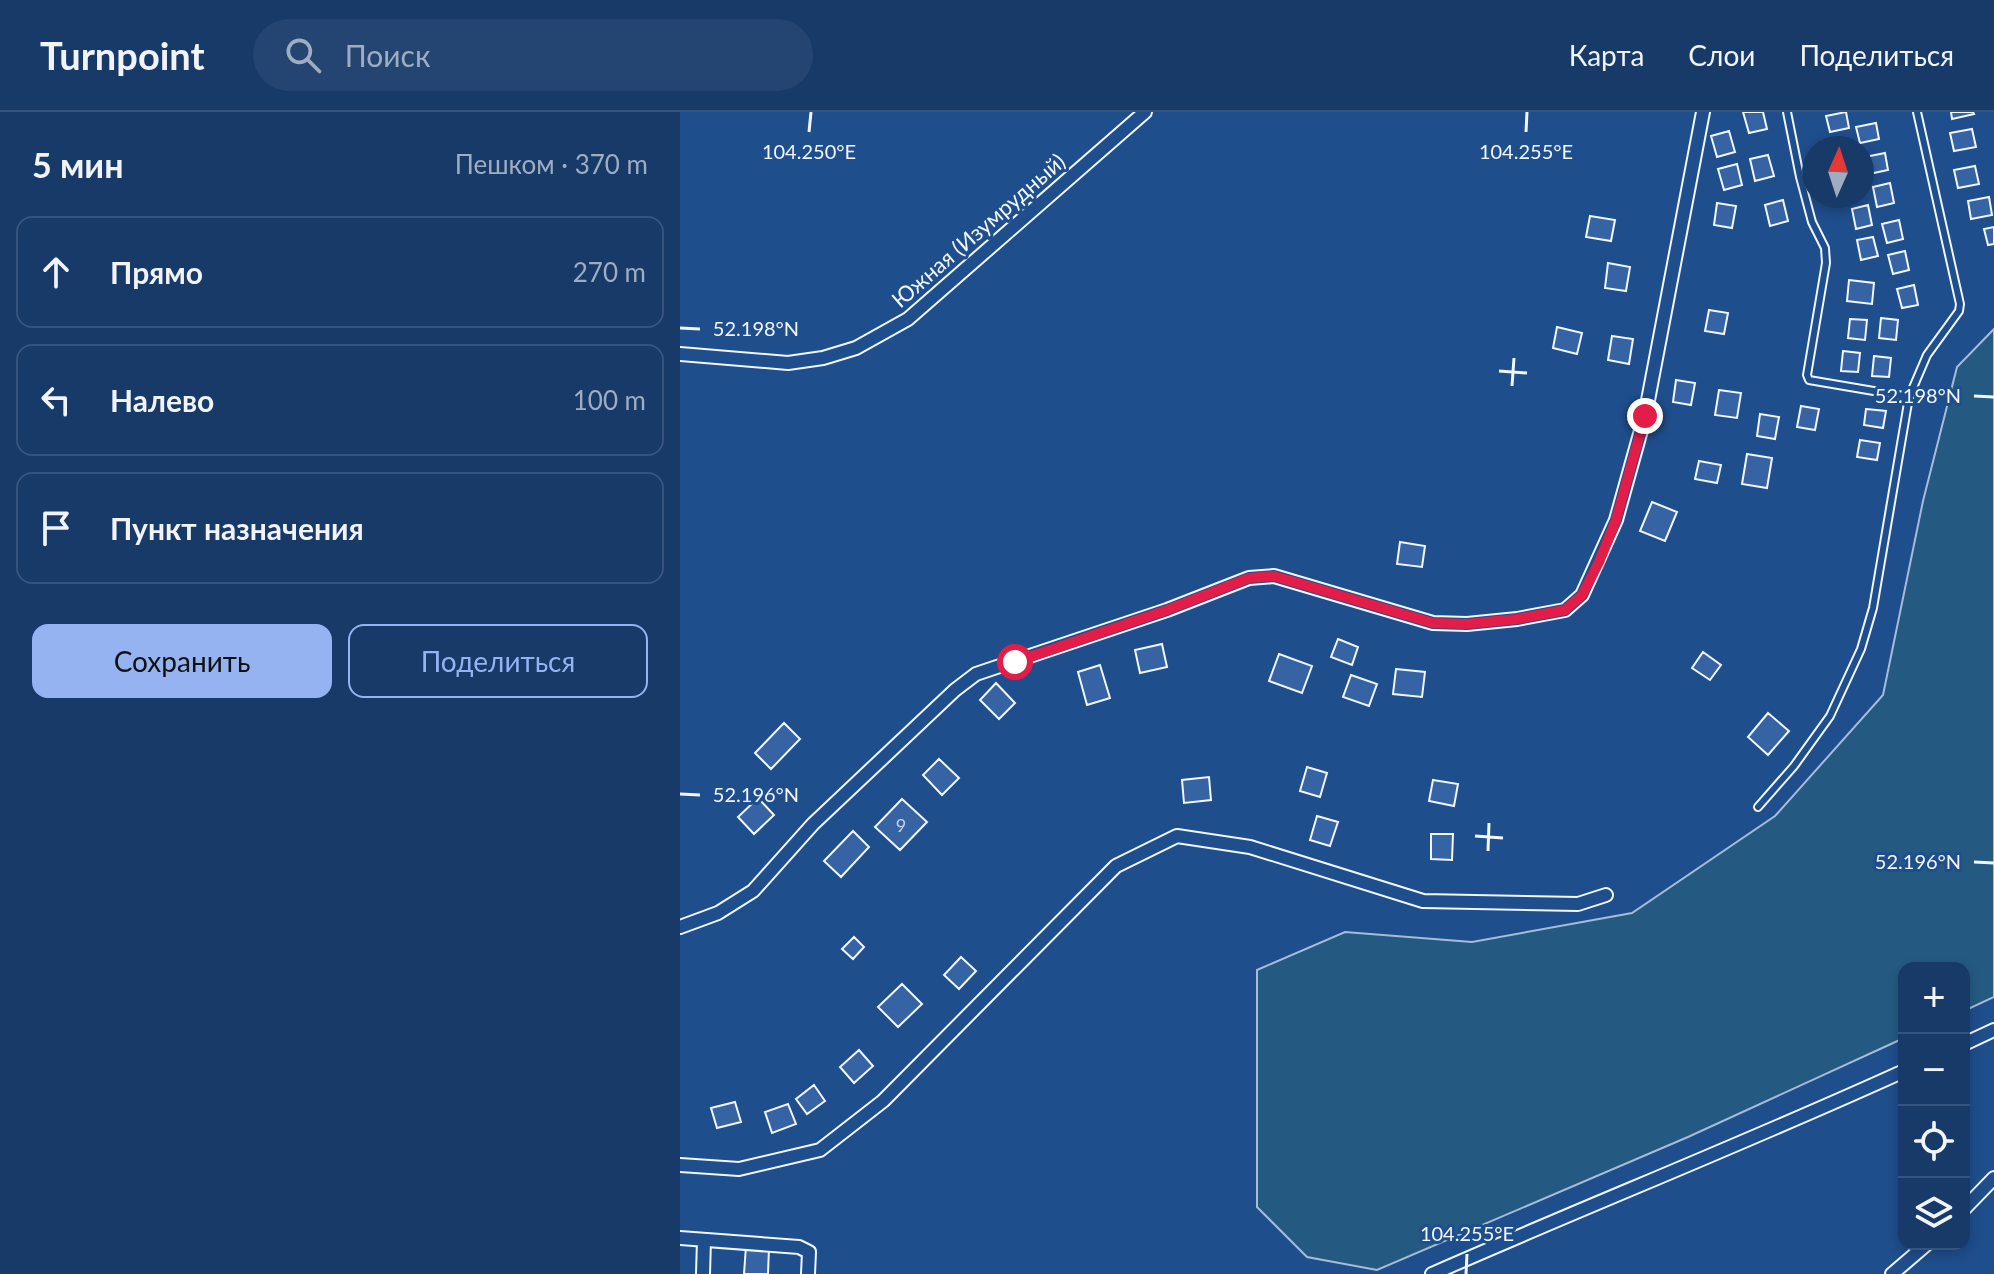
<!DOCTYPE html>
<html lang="ru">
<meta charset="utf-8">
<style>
:root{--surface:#173a69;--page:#244571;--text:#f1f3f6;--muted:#9eadc0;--line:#36547d;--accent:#95b2f1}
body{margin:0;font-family:Lato,sans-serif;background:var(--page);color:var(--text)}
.controls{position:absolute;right:24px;bottom:24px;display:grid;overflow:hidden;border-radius:16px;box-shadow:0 4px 12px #0003}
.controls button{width:72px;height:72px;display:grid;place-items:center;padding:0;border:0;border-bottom:2px solid var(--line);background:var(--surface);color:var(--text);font:40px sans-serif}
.compass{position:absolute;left:1122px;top:24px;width:72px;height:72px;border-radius:50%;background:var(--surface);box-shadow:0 4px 12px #0003;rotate:3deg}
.stop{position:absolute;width:24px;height:24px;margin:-18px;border:6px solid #e11d48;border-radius:50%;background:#fff}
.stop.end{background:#e11d48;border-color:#fff;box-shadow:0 2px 8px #0008}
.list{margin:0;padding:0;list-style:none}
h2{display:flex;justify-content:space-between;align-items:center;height:104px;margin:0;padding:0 32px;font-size:34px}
h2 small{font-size:26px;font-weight:400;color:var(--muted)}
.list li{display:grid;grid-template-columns:52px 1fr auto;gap:24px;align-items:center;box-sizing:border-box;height:112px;margin:0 16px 16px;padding:0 16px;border:2px solid var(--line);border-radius:16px}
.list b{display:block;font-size:30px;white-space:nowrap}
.list em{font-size:26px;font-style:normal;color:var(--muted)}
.actions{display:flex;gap:16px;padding:24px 32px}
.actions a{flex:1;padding:18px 0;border:2px solid var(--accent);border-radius:16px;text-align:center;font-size:28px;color:var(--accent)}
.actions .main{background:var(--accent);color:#111}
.icon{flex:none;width:44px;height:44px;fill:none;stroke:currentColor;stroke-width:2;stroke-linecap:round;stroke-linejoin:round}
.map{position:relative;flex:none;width:1314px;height:1162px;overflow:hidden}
header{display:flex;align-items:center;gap:48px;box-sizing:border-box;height:112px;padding:0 40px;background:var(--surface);border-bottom:2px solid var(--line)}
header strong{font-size:38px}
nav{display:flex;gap:44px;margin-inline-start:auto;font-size:28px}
.search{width:560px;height:72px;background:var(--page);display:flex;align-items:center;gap:20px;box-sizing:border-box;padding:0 28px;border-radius:44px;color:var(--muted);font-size:30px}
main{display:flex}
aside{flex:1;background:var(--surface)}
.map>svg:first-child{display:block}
.green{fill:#245a82;stroke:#a8bbd7;stroke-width:2}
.building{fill:#3563a3;stroke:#f2f6ff;stroke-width:2}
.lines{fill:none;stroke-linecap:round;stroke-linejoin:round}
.service-casing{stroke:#f2f6ff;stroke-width:10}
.minor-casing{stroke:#f2f6ff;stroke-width:16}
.service{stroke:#1f4e8c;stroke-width:6}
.minor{stroke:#1f4e8c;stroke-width:12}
.route{stroke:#e11d48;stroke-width:10}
.ticks{fill:none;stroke:#f2f6ff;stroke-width:3}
.labels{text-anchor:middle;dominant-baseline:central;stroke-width:6;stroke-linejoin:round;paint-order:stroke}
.number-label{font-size:18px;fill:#c3d1e8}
.street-label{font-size:22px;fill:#f2f6ff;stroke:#1f4e8c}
.ticks-label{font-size:20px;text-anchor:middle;fill:#f2f6ff;stroke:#1f4e8c;stroke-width:6;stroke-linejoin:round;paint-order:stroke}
</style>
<header>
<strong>Turnpoint</strong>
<div class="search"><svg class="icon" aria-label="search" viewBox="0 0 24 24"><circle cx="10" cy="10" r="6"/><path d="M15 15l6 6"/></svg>Поиск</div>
<nav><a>Карта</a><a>Слои</a><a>Поделиться</a></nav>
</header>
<main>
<aside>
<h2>5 мин<small>Пешком · 370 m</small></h2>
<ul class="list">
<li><svg class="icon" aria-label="ahead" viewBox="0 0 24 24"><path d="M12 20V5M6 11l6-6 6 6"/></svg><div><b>Прямо</b></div><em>270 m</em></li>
<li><svg class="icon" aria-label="left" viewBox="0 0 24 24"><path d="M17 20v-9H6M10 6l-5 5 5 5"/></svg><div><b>Налево</b></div><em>100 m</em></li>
<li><svg class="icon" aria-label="arrive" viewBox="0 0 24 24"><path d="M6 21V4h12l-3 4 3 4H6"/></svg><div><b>Пункт назначения</b></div></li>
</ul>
<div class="actions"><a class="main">Сохранить</a><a>Поделиться</a></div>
</aside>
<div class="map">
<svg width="1314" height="1162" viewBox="0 0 1314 1162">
<rect width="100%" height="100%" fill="#1f4e8c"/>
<!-- green -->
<path class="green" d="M1314,217V885L1284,899V856H1224V926L1008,1025L697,1158L627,1145L577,1095V858L665,820L792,830L952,801L1095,704L1203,583L1243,389L1277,255Z"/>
<!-- building -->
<path class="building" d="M1063,0H1083L1087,17L1069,21Z
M1166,0L1169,16L1150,20L1146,4Z
M1271,0H1293L1294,2L1272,7Z
M1196,11L1199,27L1180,31L1176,15Z
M1292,17L1296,35L1274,39L1270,21Z
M1049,19L1055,40L1037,45L1031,24Z
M1205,41L1208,58L1189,62L1185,45Z
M1088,43L1094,64L1075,69L1070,47Z
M1057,52L1062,73L1044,78L1038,57Z
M1295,54L1299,72L1278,76L1274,58Z
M1210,71L1214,91L1197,95L1193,75Z
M1309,85L1312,103L1291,107L1288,89Z
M1103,88L1108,109L1090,114L1085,93Z
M1037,91L1056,94L1052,116L1034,113Z
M1188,93L1192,113L1176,117L1172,97Z
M910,104L935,108L931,129L906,125Z
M1219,108L1223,127L1207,131L1202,112Z
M1314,115V132L1308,133L1304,117Z
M1193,125L1198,144L1181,148L1177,128Z
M1225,139L1229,158L1213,162L1208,143Z
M928,151L950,155L946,179L925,176Z
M1169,168L1194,171L1192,192L1167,189Z
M1234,173L1238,193L1222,196L1217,177Z
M1029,198L1048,201L1044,222L1025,219Z
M1201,206L1218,208L1216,228L1199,226Z
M1170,207L1187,208L1185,228L1168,226Z
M877,215L902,221L897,242L873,236Z
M932,224L953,227L949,252L928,248Z
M1163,239L1180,241L1178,260L1161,259Z
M1194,244L1211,246L1209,265L1192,264Z
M996,268L1015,271L1011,293L993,290Z
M1039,278L1061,281L1057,306L1035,303Z
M1121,294L1139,297L1135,318L1117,315Z
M1186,297L1206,299L1203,316L1184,313Z
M1080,302L1099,305L1095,327L1077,324Z
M1180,328L1200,331L1197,348L1177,345Z
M1067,342L1092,346L1087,376L1062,372Z
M1019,349L1041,353L1037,371L1015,367Z
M972,390L997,400L985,429L960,419Z
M720,430L745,434L742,455L717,452Z
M658,527L678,535L672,553L651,545Z
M482,532L487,555L460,561L455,538Z
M1023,540L1041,553L1030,568L1012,556Z
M599,542L632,554L622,581L589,569Z
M420,553L430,586L407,593L398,560Z
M716,557L745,560L742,585L713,582Z
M671,563L697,572L689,594L663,585Z
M316,571L335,591L319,607L300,588Z
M1088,601L1109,619L1088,643L1068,625Z
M104,611L120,627L91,657L75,641Z
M259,647L279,666L262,683L243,663Z
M627,655L647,661L640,685L620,679Z
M529,665L531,688L504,691L502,668Z
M753,668L778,672L774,694L749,689Z
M78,686L94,703L74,722L58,705Z
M222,687L247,710L220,738L195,715Z
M637,704L658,710L650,734L630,728Z
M173,719L189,735L161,765L144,749Z
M751,722H773L772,748L751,747Z
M174,825L184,835L173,847L162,837Z
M281,845L296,859L279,877L264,863Z
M222,872L242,892L218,915L198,895Z
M179,938L193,954L174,971L160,955Z
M134,973L145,989L127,1002L116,987Z
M55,990L61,1010L37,1016L31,996Z
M108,992L116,1012L92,1021L85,1000Z
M66,1134L89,1136L88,1162H64Z"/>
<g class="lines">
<defs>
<path id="service" d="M1107,0L1120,65L1132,110L1145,136L1146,151L1127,263L1129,268L1229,285
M1078,695L1114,654L1150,604L1181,537L1193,496L1229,285L1247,243L1279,199L1280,192L1237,0"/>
<path id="minor" d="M0,242L108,251L143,246L176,236L228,207L465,0
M0,815L38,801L73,779L133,712L275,578L296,562L487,498L569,466L594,464L753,511L787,512L837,507L885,498L902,483L936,408L965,304L1023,0
M1284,932L1314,918
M0,1053L59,1057L140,1038L203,989L436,754L497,724L570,735L743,789L898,792L926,783
M1284,1097L1314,1066
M0,1126L119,1135L129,1140L128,1162
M23,1162L24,1128
M752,1162C909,1093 1068,1030 1224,959
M1212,1162L1247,1132"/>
</defs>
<!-- service casing -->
<use href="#service" class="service-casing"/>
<!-- minor casing -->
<use href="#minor" class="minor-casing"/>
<!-- service -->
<use href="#service" class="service"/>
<!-- minor -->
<use href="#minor" class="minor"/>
</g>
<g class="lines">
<!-- route -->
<path class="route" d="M335,550L487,498L569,466L594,464L753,511L787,512L837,507L885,498L902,483L919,450L936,408L965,304"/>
</g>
<!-- ticks -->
<path class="ticks" d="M129,20L131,0M846,20L847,0M0,216L20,217M819,259L847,261M832,274L834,246M1294,284L1314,285M0,682L20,683M795,724L823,726M808,739L809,711M1294,750L1314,751M786,1162L787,1142"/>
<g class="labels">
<!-- number labels -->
<g class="number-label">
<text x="221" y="713">9</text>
</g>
<!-- street labels -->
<g class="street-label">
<text transform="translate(298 118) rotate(-41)">Южная (Изумрудный)</text>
</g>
</g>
<g class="ticks-label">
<text x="129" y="47">104.250°E</text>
<text x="846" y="47">104.255°E</text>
<text x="76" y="224">52.198°N</text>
<text x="1238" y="291">52.198°N</text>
<text x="76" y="690">52.196°N</text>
<text x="1238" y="757">52.196°N</text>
<text x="787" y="1129">104.255°E</text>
</g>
</svg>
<div class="controls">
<button>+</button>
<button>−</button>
<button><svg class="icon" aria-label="locate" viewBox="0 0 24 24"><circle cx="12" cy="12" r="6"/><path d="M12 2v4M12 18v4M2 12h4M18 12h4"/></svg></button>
<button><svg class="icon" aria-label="layers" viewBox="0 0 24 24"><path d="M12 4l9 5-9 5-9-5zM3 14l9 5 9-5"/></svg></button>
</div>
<svg class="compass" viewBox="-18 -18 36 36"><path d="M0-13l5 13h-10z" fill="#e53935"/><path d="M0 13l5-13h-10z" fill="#9eadc0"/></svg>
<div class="stop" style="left:335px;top:550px"></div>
<div class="stop end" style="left:965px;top:304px"></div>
</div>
</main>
